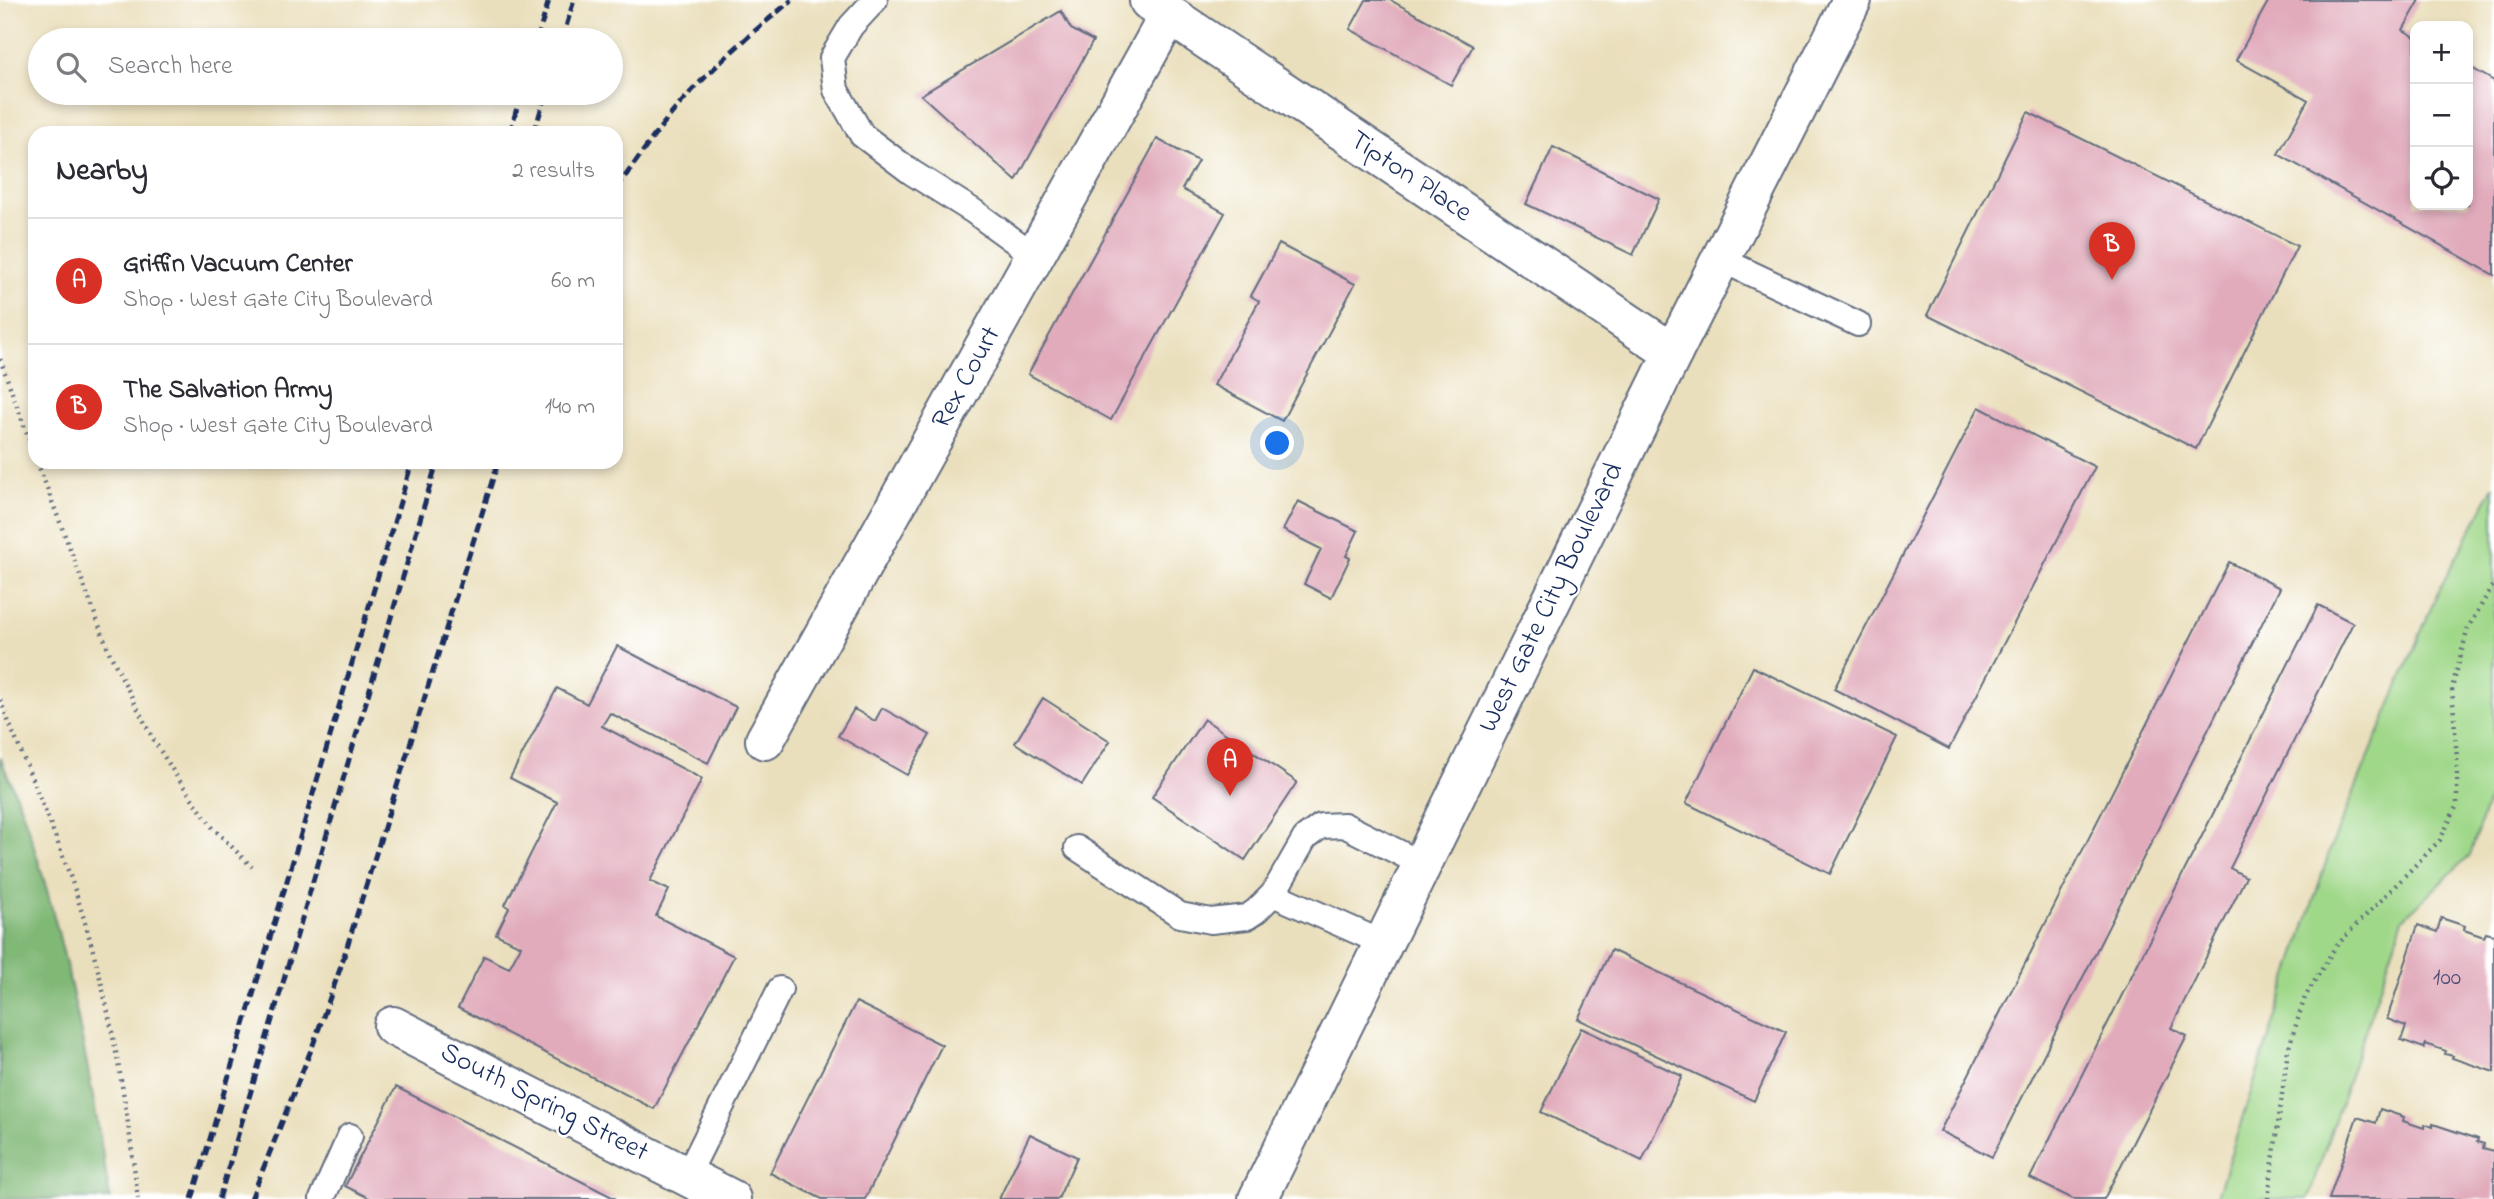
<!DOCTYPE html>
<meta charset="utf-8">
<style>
:root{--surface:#fff;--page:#f7f7f7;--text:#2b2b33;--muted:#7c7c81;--line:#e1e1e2;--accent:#d93025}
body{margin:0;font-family:"Indie Flower",sans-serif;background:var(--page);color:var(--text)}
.controls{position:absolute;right:21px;top:21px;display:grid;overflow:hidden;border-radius:14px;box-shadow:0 4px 10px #0003}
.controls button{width:63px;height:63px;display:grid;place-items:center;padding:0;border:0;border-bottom:2px solid var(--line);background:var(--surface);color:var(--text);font:35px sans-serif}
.you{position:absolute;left:1278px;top:444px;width:24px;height:24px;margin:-18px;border:5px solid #fff;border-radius:50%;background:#1a73e8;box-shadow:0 0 0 10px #1a73e833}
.badge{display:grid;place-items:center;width:46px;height:46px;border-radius:50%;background:var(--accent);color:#fff;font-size:23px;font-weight:700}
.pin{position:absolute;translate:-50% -58px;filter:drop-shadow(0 2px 4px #0008)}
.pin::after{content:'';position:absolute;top:37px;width:24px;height:21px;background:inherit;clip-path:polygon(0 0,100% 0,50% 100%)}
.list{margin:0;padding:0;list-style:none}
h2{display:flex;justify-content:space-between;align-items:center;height:91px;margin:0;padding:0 28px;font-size:30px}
h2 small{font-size:23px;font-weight:400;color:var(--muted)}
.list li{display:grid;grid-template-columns:46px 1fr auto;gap:21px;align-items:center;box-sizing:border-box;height:126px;padding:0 28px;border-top:2px solid var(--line)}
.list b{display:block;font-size:26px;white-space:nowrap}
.list p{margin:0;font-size:23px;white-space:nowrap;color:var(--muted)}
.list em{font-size:23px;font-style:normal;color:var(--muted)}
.icon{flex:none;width:38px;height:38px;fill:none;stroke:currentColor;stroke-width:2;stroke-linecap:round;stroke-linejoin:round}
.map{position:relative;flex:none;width:2494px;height:1199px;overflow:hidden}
.search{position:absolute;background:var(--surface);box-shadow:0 4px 10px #0003;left:28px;top:28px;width:595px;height:77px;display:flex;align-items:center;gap:18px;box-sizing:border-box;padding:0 24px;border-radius:38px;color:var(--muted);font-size:26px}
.panel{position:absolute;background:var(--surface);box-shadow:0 4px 10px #0003;left:28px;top:126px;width:595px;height:343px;border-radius:21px}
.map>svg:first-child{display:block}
.green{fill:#a0d88a;stroke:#5e8474;stroke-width:2}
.forest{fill:#80b876;stroke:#4e746a;stroke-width:2}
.building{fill:#e1abbc}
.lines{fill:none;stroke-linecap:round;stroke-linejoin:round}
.lane-casing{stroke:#636d7f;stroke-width:28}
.street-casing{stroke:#636d7f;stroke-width:42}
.primary-casing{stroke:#636d7f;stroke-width:42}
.path{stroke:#636d7f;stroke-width:4.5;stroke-dasharray:2 5;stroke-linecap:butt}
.lane{stroke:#fff;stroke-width:24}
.street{stroke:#fff;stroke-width:38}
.primary{stroke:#fff;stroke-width:38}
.rail{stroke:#1b2f5e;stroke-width:5;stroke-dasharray:10 5;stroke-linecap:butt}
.labels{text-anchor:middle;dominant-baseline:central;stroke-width:5;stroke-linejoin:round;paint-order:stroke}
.number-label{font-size:24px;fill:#4c4e76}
.street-label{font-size:28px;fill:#1b2f5e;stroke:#fff}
</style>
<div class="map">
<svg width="2494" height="1199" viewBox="0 0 2494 1199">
<rect width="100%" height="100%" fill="#fff"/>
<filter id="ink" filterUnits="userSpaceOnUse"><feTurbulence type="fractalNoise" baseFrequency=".0143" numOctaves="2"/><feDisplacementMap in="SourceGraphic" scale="14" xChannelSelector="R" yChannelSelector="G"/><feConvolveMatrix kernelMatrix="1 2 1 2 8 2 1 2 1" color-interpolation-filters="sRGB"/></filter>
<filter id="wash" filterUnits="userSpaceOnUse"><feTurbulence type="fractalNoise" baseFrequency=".00686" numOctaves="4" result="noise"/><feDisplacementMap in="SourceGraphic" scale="28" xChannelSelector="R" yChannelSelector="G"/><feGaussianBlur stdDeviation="1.57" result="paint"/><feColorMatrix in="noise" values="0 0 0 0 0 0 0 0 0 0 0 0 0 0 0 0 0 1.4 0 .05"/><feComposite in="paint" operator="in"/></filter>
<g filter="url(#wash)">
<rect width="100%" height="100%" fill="#eadfbc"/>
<!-- green -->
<path class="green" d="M2494,486V781L2470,855L2403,919L2308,1199H2216L2331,847L2437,594Z"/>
<!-- forest -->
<path class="forest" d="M0,757C9,779 19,800 26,822C67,944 90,1072 110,1199H0Z"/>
<g id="blocks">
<!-- building -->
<path class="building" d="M1366,0H1390L1473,46L1451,85L1350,29Z
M2269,0H2420L2403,30L2415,37V205H2468V66L2494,81V275L2278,154L2308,100L2236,60Z
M1061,11L1071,29L1093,41L1016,181L921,95Z
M2028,112L2297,246L2196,449L1927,315Z
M1157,139L1198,161L1182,189L1225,213L1111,420L1028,374Z
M1553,147L1659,199L1633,255L1526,204Z
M1279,244L1355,284L1282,421L1214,385L1259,301L1251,296Z
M1979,407L2095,467L1949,749L1834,689Z
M1298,501L1358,531L1346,556L1350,558L1331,598L1304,584L1321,549L1283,530Z
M2229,562L2280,588L1992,1157L1940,1131Z
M2318,605L2353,623L2230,868L2246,877L2171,1028L2187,1036L2104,1199H2073L2030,1178Z
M617,646L736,707L708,763L610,713L602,726L702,779L650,881L669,890L656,916L734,956L654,1109L458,1008L484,956L509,968L521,946L496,934L509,908L505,905L557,802L510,778L557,688L587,704Z
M1753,667L1897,737L1830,874L1686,803Z
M1043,698L1110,741L1082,785L1015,743Z
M882,708L930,735L907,775L838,736L854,709L875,721Z
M1204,719L1297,782L1245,860L1152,797Z
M2441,918L2465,926L2464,930L2484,937L2486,933L2494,935V1072L2452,1058L2453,1056L2445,1054L2446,1051L2426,1044L2424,1048L2401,1040L2406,1026L2387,1019L2418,925L2437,932Z
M1611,950L1786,1032L1754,1101L1578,1019Z
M856,1002L942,1045L865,1199H822L770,1173Z
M1581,1028L1682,1076L1642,1161L1541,1112Z
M396,1087L616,1199H371L345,1186Z
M2380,1109L2404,1117L2403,1121L2424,1128L2425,1124L2433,1127V1124L2478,1139L2477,1142L2484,1144L2483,1148L2494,1151V1199H2329L2357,1117L2376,1123Z
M1030,1134L1077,1157L1058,1199H999Z"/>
</g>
</g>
<g filter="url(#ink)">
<use href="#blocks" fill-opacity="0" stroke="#636d7f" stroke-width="2"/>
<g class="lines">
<defs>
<path id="lane" d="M875,0L851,26L832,58L836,90L862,135L911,172L973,211L1035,256
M1720,259L1858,324
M1077,848L1180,915L1211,921L1247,917L1256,911L1273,894L1305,838L1321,826L1344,825L1422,864
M1273,894L1383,943
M687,1176L780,989
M322,1199L350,1136"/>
<path id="street" d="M1149,1L1673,353
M765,740L1169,15
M393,1026L731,1199"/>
<path id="primary" d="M1258,1199L1673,353L1852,0"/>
</defs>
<!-- lane casing -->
<use href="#lane" class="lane-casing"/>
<!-- street casing -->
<use href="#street" class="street-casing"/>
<!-- primary casing -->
<use href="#primary" class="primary-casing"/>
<!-- path -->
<path class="path" d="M0,359L35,456
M37,462L110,654L153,739L177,777L213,828L252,867
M0,700C23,758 48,815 69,873C106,978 125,1089 138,1199
M2268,1199L2288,1050L2305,997L2336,946L2440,840L2457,805V760L2452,688L2468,628L2494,583"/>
<!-- lane -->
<use href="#lane" class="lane"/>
<!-- street -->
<use href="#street" class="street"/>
<!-- primary -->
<use href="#primary" class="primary"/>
<!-- rail -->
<path class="rail" d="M537,40L549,0
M562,40L574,0
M510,133L521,93
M534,133L546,93
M616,189C630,170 643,151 657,132C695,82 744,39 792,0
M192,1199L412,462
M219,1199L437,462
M251,1199L313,1045L340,969L498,462"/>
</g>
</g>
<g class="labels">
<!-- number labels -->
<g class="number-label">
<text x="2447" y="978">100</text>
</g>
<!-- street labels -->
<g class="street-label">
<text transform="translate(1410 177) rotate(34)">Tipton Place</text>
<text transform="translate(967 378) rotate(-61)">Rex Court</text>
<text transform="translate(1552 598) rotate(-64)">West Gate City Boulevard</text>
<text transform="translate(544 1103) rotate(27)">South Spring Street</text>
</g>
</g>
</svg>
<div class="controls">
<button>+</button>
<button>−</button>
<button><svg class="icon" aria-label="locate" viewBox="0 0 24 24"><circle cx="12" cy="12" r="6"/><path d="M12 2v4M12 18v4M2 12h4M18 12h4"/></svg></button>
</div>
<div class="you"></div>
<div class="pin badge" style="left:1230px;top:796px">A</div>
<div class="pin badge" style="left:2112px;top:280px">B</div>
<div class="search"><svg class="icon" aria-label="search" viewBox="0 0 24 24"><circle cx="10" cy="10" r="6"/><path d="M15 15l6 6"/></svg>Search here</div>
<section class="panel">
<h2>Nearby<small>2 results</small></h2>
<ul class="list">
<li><span class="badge">A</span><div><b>Griffin Vacuum Center</b><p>Shop · West Gate City Boulevard</p></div><em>60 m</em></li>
<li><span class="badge">B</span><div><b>The Salvation Army</b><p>Shop · West Gate City Boulevard</p></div><em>140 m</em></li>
</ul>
</section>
</div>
